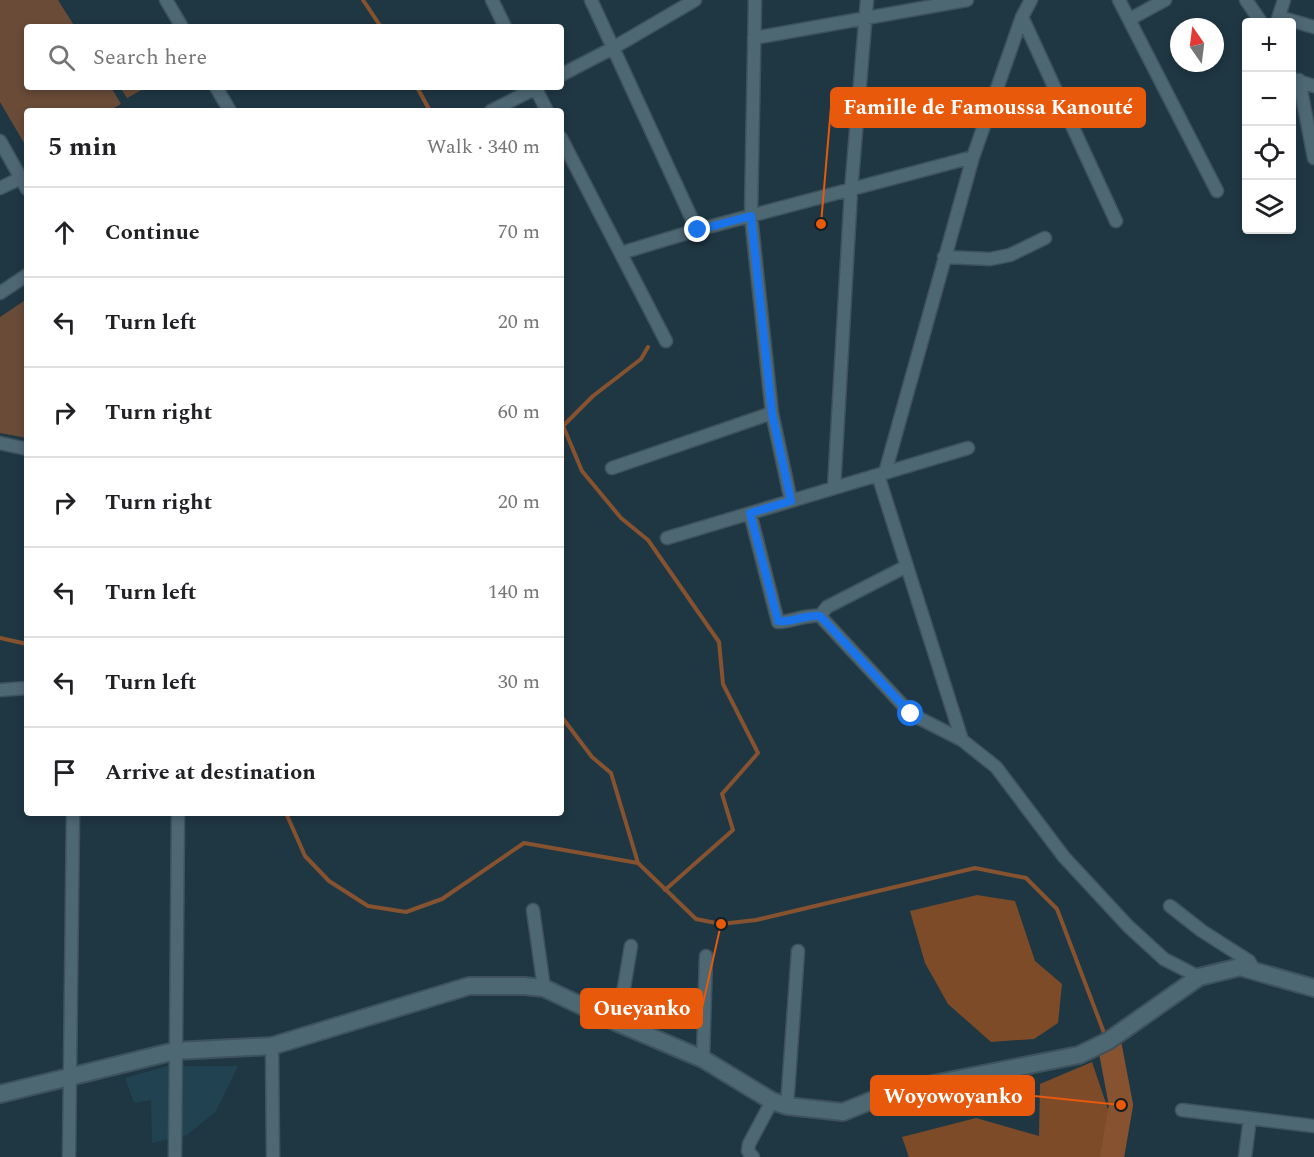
<!DOCTYPE html>
<meta charset="utf-8">
<style>
:root{--surface:#fff;--page:#f6f6f6;--text:#202124;--muted:#757577;--line:#e0e0e0}
body{margin:0;font-family:Spectral,serif;background:var(--page);color:var(--text)}
.controls{position:absolute;right:18px;top:18px;display:grid;overflow:hidden;border-radius:6px;box-shadow:0 3px 9px #0003}
.controls button{width:54px;height:54px;display:grid;place-items:center;padding:0;border:0;border-bottom:2px solid var(--line);background:var(--surface);color:var(--text);font:30px sans-serif}
.compass{position:absolute;left:1170px;top:18px;width:54px;height:54px;border-radius:50%;background:var(--surface);box-shadow:0 3px 9px #0003;rotate:346deg}
.stop{position:absolute;width:18px;height:18px;margin:-14px;border:4px solid #1a73e8;border-radius:50%;background:#fff}
.stop.end{background:#1a73e8;border-color:#fff;box-shadow:0 2px 6px #0008}
.list{margin:0;padding:0;list-style:none}
h2{display:flex;justify-content:space-between;align-items:center;height:78px;margin:0;padding:0 24px;font-size:26px}
h2 small{font-size:20px;font-weight:400;color:var(--muted)}
.list li{display:grid;grid-template-columns:39px 1fr auto;gap:18px;align-items:center;box-sizing:border-box;height:90px;padding:0 24px;border-top:2px solid var(--line)}
.list b{display:block;font-size:22px;white-space:nowrap}
.list em{font-size:20px;font-style:normal;color:var(--muted)}
.icon{flex:none;width:33px;height:33px;fill:none;stroke:currentColor;stroke-width:2;stroke-linecap:round;stroke-linejoin:round}
.map{position:relative;flex:none;width:1314px;height:1157px;overflow:hidden}
.search{position:absolute;background:var(--surface);box-shadow:0 3px 9px #0003;left:24px;top:24px;width:540px;height:66px;display:flex;align-items:center;gap:15px;box-sizing:border-box;padding:0 21px;border-radius:6px;color:var(--muted);font-size:22px}
.panel{position:absolute;background:var(--surface);box-shadow:0 3px 9px #0003;left:24px;top:108px;width:540px;height:708px;border-radius:6px}
.map>svg:first-child{display:block}
.built{fill:#214251}
.green{fill:#694b38}
.forest{fill:#7e4b28}
.lines{fill:none;stroke-linecap:round;stroke-linejoin:round}
.stream{stroke:#865230;stroke-width:4}
.river{stroke:#865230;stroke-width:24}
.street-casing{stroke:#3d525c;stroke-width:15}
.secondary-casing{stroke:#3d525c;stroke-width:20}
.street{stroke:#4d6773;stroke-width:12}
.secondary{stroke:#4d6773;stroke-width:16}
.route{stroke:#1a73e8;stroke-width:8}
.leader{fill:none;stroke:#e8590c;stroke-width:2}
.callout-dot{fill:#e8590c;stroke:#121d22;stroke-width:2}
.callout{fill:#e8590c;stroke:#e8590c;stroke-width:2}
.callout-label{font-size:21px;text-anchor:middle;font-weight:bold;fill:#fff}
</style>
<div class="map">
<svg width="1314" height="1157" viewBox="0 0 1314 1157">
<rect width="100%" height="100%" fill="#1f3743"/>
<!-- built -->
<path class="built" d="M168,1066H238L216,1111L187,1135L152,1143L151,1100L134,1103L125,1078Z"/>
<!-- green -->
<path class="green" d="M0,0H58L75,27H27V87H111L121,104L109,111H27V148L0,102Z
M120,87H147L127,98Z
M27,299V438L0,433V317Z"/>
<!-- forest -->
<path class="forest" d="M977,895L1015,901L1035,961L1062,984L1058,1023L1034,1039L991,1042L948,1004L925,963L910,911Z
M1092,1062L1124,1157H909L902,1137L976,1118L1039,1136L1040,1084Z"/>
<g class="lines">
<!-- stream -->
<path class="stream" d="M363,0L381,27
M417,87L430,111
M561,421L582,471L621,518L648,540L719,642L723,684L758,753L722,794L733,830L665,890
M564,425L593,396L641,359L648,347
M0,638L27,644
M561,716L592,757L611,773L638,863
M286,813L305,856L329,881L368,906L406,912L442,899L524,843L638,863L696,919L721,924L756,920L975,868L1026,878L1057,909L1106,1038"/>
<!-- river -->
<path class="river" d="M1110,1047L1121,1105L1112,1157"/>
<defs>
<path id="street" d="M166,0L182,27
M492,0L505,27
M591,0L697,230
M755,0L751,216L772,413L791,501
M1119,0L1217,191
M1246,0L1261,22
M1022,17L1116,221
M1279,17L1314,27
M1130,19L1165,0
M1277,22L1284,0
M754,38L967,0
M561,75L613,48L695,0
M1292,79L1314,86
M1299,80L1314,158
M216,87L230,111
M535,87L547,111
M491,111L538,87
M561,138L666,341
M0,141L27,189
M0,188L21,178
M621,253L697,230L973,157
M944,257L990,259L1010,255L1045,238
M0,293L27,275
M0,443L27,449
M612,468L772,413
M885,473L973,157L1022,17L1031,0
M878,475L962,740
M834,488L851,191L867,0
M750,513L778,622C792,622 806,614 820,616L911,714L962,740L996,767L1064,857L1128,926L1164,959L1199,977
M667,538L968,448
M820,616L827,607L907,566
M0,690L27,688
M1170,906L1202,931L1249,961L1255,971
M533,910L544,988
M618,1023L631,946
M272,1046L273,1157
M703,1059L706,956
M787,1106L798,951
M1182,1110L1314,1126
M69,1157L73,813
M175,1157L178,813
M753,1157L748,1151L749,1144L772,1101
M1245,1157L1250,1118"/>
<path id="secondary" d="M0,1094L175,1051L272,1046L469,986H524L544,988L618,1023L703,1059L772,1101L787,1106L843,1112L893,1092L1079,1055L1108,1041L1199,977L1240,967L1314,988"/>
</defs>
<!-- street casing -->
<use href="#street" class="street-casing"/>
<!-- secondary casing -->
<use href="#secondary" class="secondary-casing"/>
<!-- street -->
<use href="#street" class="street"/>
<!-- secondary -->
<use href="#secondary" class="secondary"/>
</g>
<g class="lines">
<!-- route -->
<path class="route" d="M698,230L751,216L772,413L791,501L750,513L778,621C793,623 806,614 820,616L911,714"/>
</g>
<!-- callouts -->
<path class="leader" d="M821 224L831 107M721 924L702 1008M1121 1105L1034 1096"/>
<g class="callout-dot">
<circle cx="821" cy="224" r="6"/>
<circle cx="721" cy="924" r="6"/>
<circle cx="1121" cy="1105" r="6"/>
</g>
<g class="callout">
<rect x="831" y="88" width="314" height="39" rx="6"/>
<rect x="581" y="989" width="121" height="39" rx="6"/>
<rect x="871" y="1076" width="163" height="39" rx="6"/>
</g>
<g class="callout-label">
<text x="988" y="114">Famille de Famoussa Kanouté</text>
<text x="642" y="1015">Oueyanko</text>
<text x="953" y="1103">Woyowoyanko</text>
</g>
</svg>
<div class="controls">
<button>+</button>
<button>−</button>
<button><svg class="icon" aria-label="locate" viewBox="0 0 24 24"><circle cx="12" cy="12" r="6"/><path d="M12 2v4M12 18v4M2 12h4M18 12h4"/></svg></button>
<button><svg class="icon" aria-label="layers" viewBox="0 0 24 24"><path d="M12 4l9 5-9 5-9-5zM3 14l9 5 9-5"/></svg></button>
</div>
<svg class="compass" viewBox="-18 -18 36 36"><path d="M0-13l5 13h-10z" fill="#e53935"/><path d="M0 13l5-13h-10z" fill="#757577"/></svg>
<div class="stop" style="left:911px;top:714px"></div>
<div class="stop end" style="left:698px;top:230px"></div>
<div class="search"><svg class="icon" aria-label="search" viewBox="0 0 24 24"><circle cx="10" cy="10" r="6"/><path d="M15 15l6 6"/></svg>Search here</div>
<section class="panel">
<h2>5 min<small>Walk · 340 m</small></h2>
<ul class="list">
<li><svg class="icon" aria-label="ahead" viewBox="0 0 24 24"><path d="M12 20V5M6 11l6-6 6 6"/></svg><div><b>Continue</b></div><em>70 m</em></li>
<li><svg class="icon" aria-label="left" viewBox="0 0 24 24"><path d="M17 20v-9H6M10 6l-5 5 5 5"/></svg><div><b>Turn left</b></div><em>20 m</em></li>
<li><svg class="icon" aria-label="right" viewBox="0 0 24 24"><path d="M7 20v-9h11M14 6l5 5-5 5"/></svg><div><b>Turn right</b></div><em>60 m</em></li>
<li><svg class="icon" aria-label="right" viewBox="0 0 24 24"><path d="M7 20v-9h11M14 6l5 5-5 5"/></svg><div><b>Turn right</b></div><em>20 m</em></li>
<li><svg class="icon" aria-label="left" viewBox="0 0 24 24"><path d="M17 20v-9H6M10 6l-5 5 5 5"/></svg><div><b>Turn left</b></div><em>140 m</em></li>
<li><svg class="icon" aria-label="left" viewBox="0 0 24 24"><path d="M17 20v-9H6M10 6l-5 5 5 5"/></svg><div><b>Turn left</b></div><em>30 m</em></li>
<li><svg class="icon" aria-label="arrive" viewBox="0 0 24 24"><path d="M6 21V4h12l-3 4 3 4H6"/></svg><div><b>Arrive at destination</b></div></li>
</ul>
</section>
</div>
